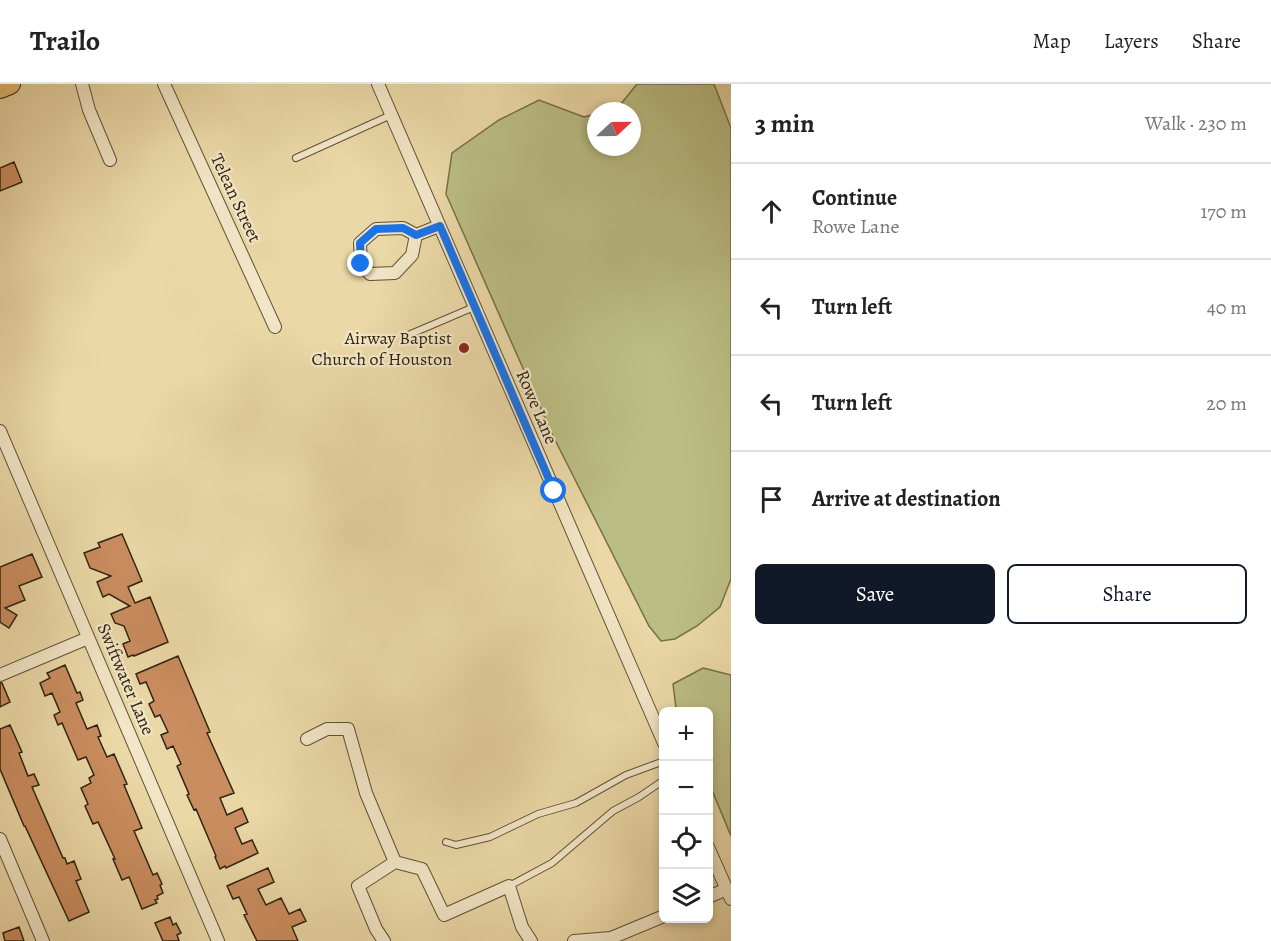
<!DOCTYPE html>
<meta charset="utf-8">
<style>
:root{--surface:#fff;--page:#f2f2f2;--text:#222;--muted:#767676;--line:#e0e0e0;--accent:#111827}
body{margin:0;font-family:Alegreya,serif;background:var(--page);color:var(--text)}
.controls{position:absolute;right:18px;bottom:18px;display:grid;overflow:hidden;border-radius:9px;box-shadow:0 3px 9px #0003}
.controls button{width:54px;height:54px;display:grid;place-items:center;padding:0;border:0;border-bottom:2px solid var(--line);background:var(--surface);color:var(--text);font:30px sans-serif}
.compass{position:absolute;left:587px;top:18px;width:54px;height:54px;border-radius:50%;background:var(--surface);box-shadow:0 3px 9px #0003;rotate:68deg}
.stop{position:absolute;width:18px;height:18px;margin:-14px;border:4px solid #1a73e8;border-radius:50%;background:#fff}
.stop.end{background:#1a73e8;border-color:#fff;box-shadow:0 2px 6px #0008}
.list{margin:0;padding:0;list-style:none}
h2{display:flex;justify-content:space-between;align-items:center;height:78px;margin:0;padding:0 24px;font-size:26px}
h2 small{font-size:20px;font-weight:400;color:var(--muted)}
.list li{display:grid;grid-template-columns:39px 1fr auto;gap:18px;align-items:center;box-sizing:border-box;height:96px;padding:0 24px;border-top:2px solid var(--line)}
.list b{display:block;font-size:22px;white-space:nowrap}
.list p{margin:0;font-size:20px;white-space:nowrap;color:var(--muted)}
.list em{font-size:20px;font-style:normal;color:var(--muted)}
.actions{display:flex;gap:12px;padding:18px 24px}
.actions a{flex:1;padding:14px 0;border:2px solid var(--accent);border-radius:9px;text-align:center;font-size:21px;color:var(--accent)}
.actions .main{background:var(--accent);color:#fff}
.icon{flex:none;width:33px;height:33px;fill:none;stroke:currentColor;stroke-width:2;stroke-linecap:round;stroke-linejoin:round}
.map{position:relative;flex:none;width:731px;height:857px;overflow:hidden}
header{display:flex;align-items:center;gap:36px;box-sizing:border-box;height:84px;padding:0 30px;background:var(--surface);border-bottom:2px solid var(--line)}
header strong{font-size:28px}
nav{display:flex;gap:33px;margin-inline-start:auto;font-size:21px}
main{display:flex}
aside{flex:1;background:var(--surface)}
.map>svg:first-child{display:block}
.green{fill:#bbbe84;stroke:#76704b;stroke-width:1.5}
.building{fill:#ca8d5f;stroke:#302312;stroke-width:1.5}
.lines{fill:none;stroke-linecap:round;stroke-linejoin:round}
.lane-casing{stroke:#5f5037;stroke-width:8}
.street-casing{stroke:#5f5037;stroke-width:14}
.primary-casing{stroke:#302312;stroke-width:22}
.lane{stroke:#f2e6c6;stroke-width:6}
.street{stroke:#f2e6c6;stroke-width:12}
.primary{stroke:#e6bc74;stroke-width:20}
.route{stroke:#1a73e8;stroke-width:8}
.poi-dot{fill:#8f2418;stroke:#f2e6c6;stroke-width:2}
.labels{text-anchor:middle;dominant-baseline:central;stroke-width:4.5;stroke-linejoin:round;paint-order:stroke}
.street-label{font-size:18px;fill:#302312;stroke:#f2e6c6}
.poi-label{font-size:18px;fill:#302312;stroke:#f2e6c6;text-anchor:end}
</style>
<header>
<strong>Trailo</strong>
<nav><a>Map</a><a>Layers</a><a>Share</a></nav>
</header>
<main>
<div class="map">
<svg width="731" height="857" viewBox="0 0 731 857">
<rect width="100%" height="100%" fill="#ebd8a7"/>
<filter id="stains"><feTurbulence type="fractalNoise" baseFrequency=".00333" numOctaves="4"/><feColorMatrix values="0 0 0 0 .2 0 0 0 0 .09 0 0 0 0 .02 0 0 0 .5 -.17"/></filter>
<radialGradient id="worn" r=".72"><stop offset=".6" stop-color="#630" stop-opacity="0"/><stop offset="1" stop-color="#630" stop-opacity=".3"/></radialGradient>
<!-- green -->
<path class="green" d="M637,0H714L731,44V495L720,523L697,542L675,555L661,557L649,542L552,350L446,110L452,69L499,36L539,16L584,33L596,30V63H632V27H611L616,26Z
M703,584L731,591V752L709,699L708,628L678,627L676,624L673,600Z"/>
<!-- building -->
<path class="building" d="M14,78L22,98L0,107V84Z
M122,450L142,497L128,503L135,519L150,513L168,558L134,572L133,571L128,573L123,560L130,557L124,542L115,539L111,530L130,522L109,510L103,513L97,498L111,492L90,484L84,469L100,463L98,459Z
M32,470L42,493L19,502L25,516L5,524L17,531L9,544L0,538V483Z
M178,572L210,648L207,649L234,709L220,714L227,731L242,724L248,738L235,744L242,760L252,756L258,769L226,784L225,782L220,785L215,773L216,772L196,725L194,726L187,711L189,710L177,682L181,680L173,662L167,665L161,651L168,648L160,631L155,633L149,620L154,617L146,598L140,600L136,590Z
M65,581L77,609L80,608L83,616L76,619L87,645L97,641L101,652L98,653L107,673L114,670L127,700L124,701L142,744L134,747L153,791L157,789L162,800L160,801L163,809L157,812L158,815L155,816L157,819L142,825L129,793L122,796L113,775H115L98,738L93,740L85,722L88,720L81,704L91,699L89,694L94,691L86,673L78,676L62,639L58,641L54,631L60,628L52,609L45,612L40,599L50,594L47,589Z
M0,599H2L10,618L0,623Z
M10,641L22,668L19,669L28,692L34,690L39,701L32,703L63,774H65L67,780L74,777L81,795L76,797L89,828L69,837L25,742H24L0,685V645Z
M268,784L274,798L258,805L266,821L281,814L289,830L300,825L306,837L292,843L298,857H257L244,831L247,830L239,813L233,815L227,802Z
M170,833L173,841L176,839L181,849L177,851L179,857H163L155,839Z
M19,843L24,857H5L3,849Z"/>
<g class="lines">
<defs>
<path id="lane" d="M296,74L391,31
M406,252L474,223
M446,758L456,761L490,753L538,730L576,719L626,691L664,677
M509,802L552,779L613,727L639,713L664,696"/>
<path id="street" d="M82,0L89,26L110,76
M164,0L275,243
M378,0L664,659
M403,144L416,151L412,171L395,189L370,190L361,180L360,159L376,145Z
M416,151L439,142
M0,347L218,857
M0,591L88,554
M307,655L327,645H348L366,709L395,778L422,785L444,831L509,802L522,843L531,857
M0,755L43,857
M708,763L731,815
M708,813L727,805
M384,857L376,845L358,802L395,778
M574,857L611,854L664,832"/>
<path id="primary" d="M0,4L10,0"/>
</defs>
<!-- lane casing -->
<use href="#lane" class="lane-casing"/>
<!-- street casing -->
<use href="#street" class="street-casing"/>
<!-- primary casing -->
<use href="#primary" class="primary-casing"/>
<!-- lane -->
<use href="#lane" class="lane"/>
<!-- street -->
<use href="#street" class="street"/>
<!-- primary -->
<use href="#primary" class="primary"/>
</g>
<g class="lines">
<!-- route -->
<path class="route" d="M361,180L360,159L376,145L403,144L416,151L440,142L554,407"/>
</g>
<!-- markers -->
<circle class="poi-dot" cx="464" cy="264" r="6"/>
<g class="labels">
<!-- street labels -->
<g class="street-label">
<text transform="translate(236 114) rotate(65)">Telean Street</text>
<text transform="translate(537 323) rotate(67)">Rowe Lane</text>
<text transform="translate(126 595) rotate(67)">Swiftwater Lane</text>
</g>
<!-- poi labels -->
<g class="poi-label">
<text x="452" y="254">Airway Baptist<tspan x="452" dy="21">Church of Houston</tspan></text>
</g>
</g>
<rect width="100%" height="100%" filter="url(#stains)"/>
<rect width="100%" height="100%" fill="url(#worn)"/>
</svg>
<div class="controls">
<button>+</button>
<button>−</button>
<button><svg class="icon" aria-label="locate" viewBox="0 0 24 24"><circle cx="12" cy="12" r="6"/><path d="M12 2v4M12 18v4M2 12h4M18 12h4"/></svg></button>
<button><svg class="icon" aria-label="layers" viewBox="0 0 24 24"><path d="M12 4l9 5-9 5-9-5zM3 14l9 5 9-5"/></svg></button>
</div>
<svg class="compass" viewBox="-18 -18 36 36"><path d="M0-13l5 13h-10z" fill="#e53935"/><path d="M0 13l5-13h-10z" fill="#767676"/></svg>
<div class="stop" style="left:554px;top:407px"></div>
<div class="stop end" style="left:361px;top:180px"></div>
</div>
<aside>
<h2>3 min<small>Walk · 230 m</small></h2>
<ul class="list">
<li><svg class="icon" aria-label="ahead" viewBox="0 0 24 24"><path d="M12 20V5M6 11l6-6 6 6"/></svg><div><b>Continue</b><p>Rowe Lane</p></div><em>170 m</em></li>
<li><svg class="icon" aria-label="left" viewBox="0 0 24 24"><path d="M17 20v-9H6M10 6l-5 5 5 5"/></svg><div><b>Turn left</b></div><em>40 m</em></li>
<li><svg class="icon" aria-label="left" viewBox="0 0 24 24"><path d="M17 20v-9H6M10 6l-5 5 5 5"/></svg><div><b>Turn left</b></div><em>20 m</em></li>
<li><svg class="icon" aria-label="arrive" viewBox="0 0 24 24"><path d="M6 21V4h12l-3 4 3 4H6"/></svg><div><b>Arrive at destination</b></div></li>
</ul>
<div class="actions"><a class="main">Save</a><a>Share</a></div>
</aside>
</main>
